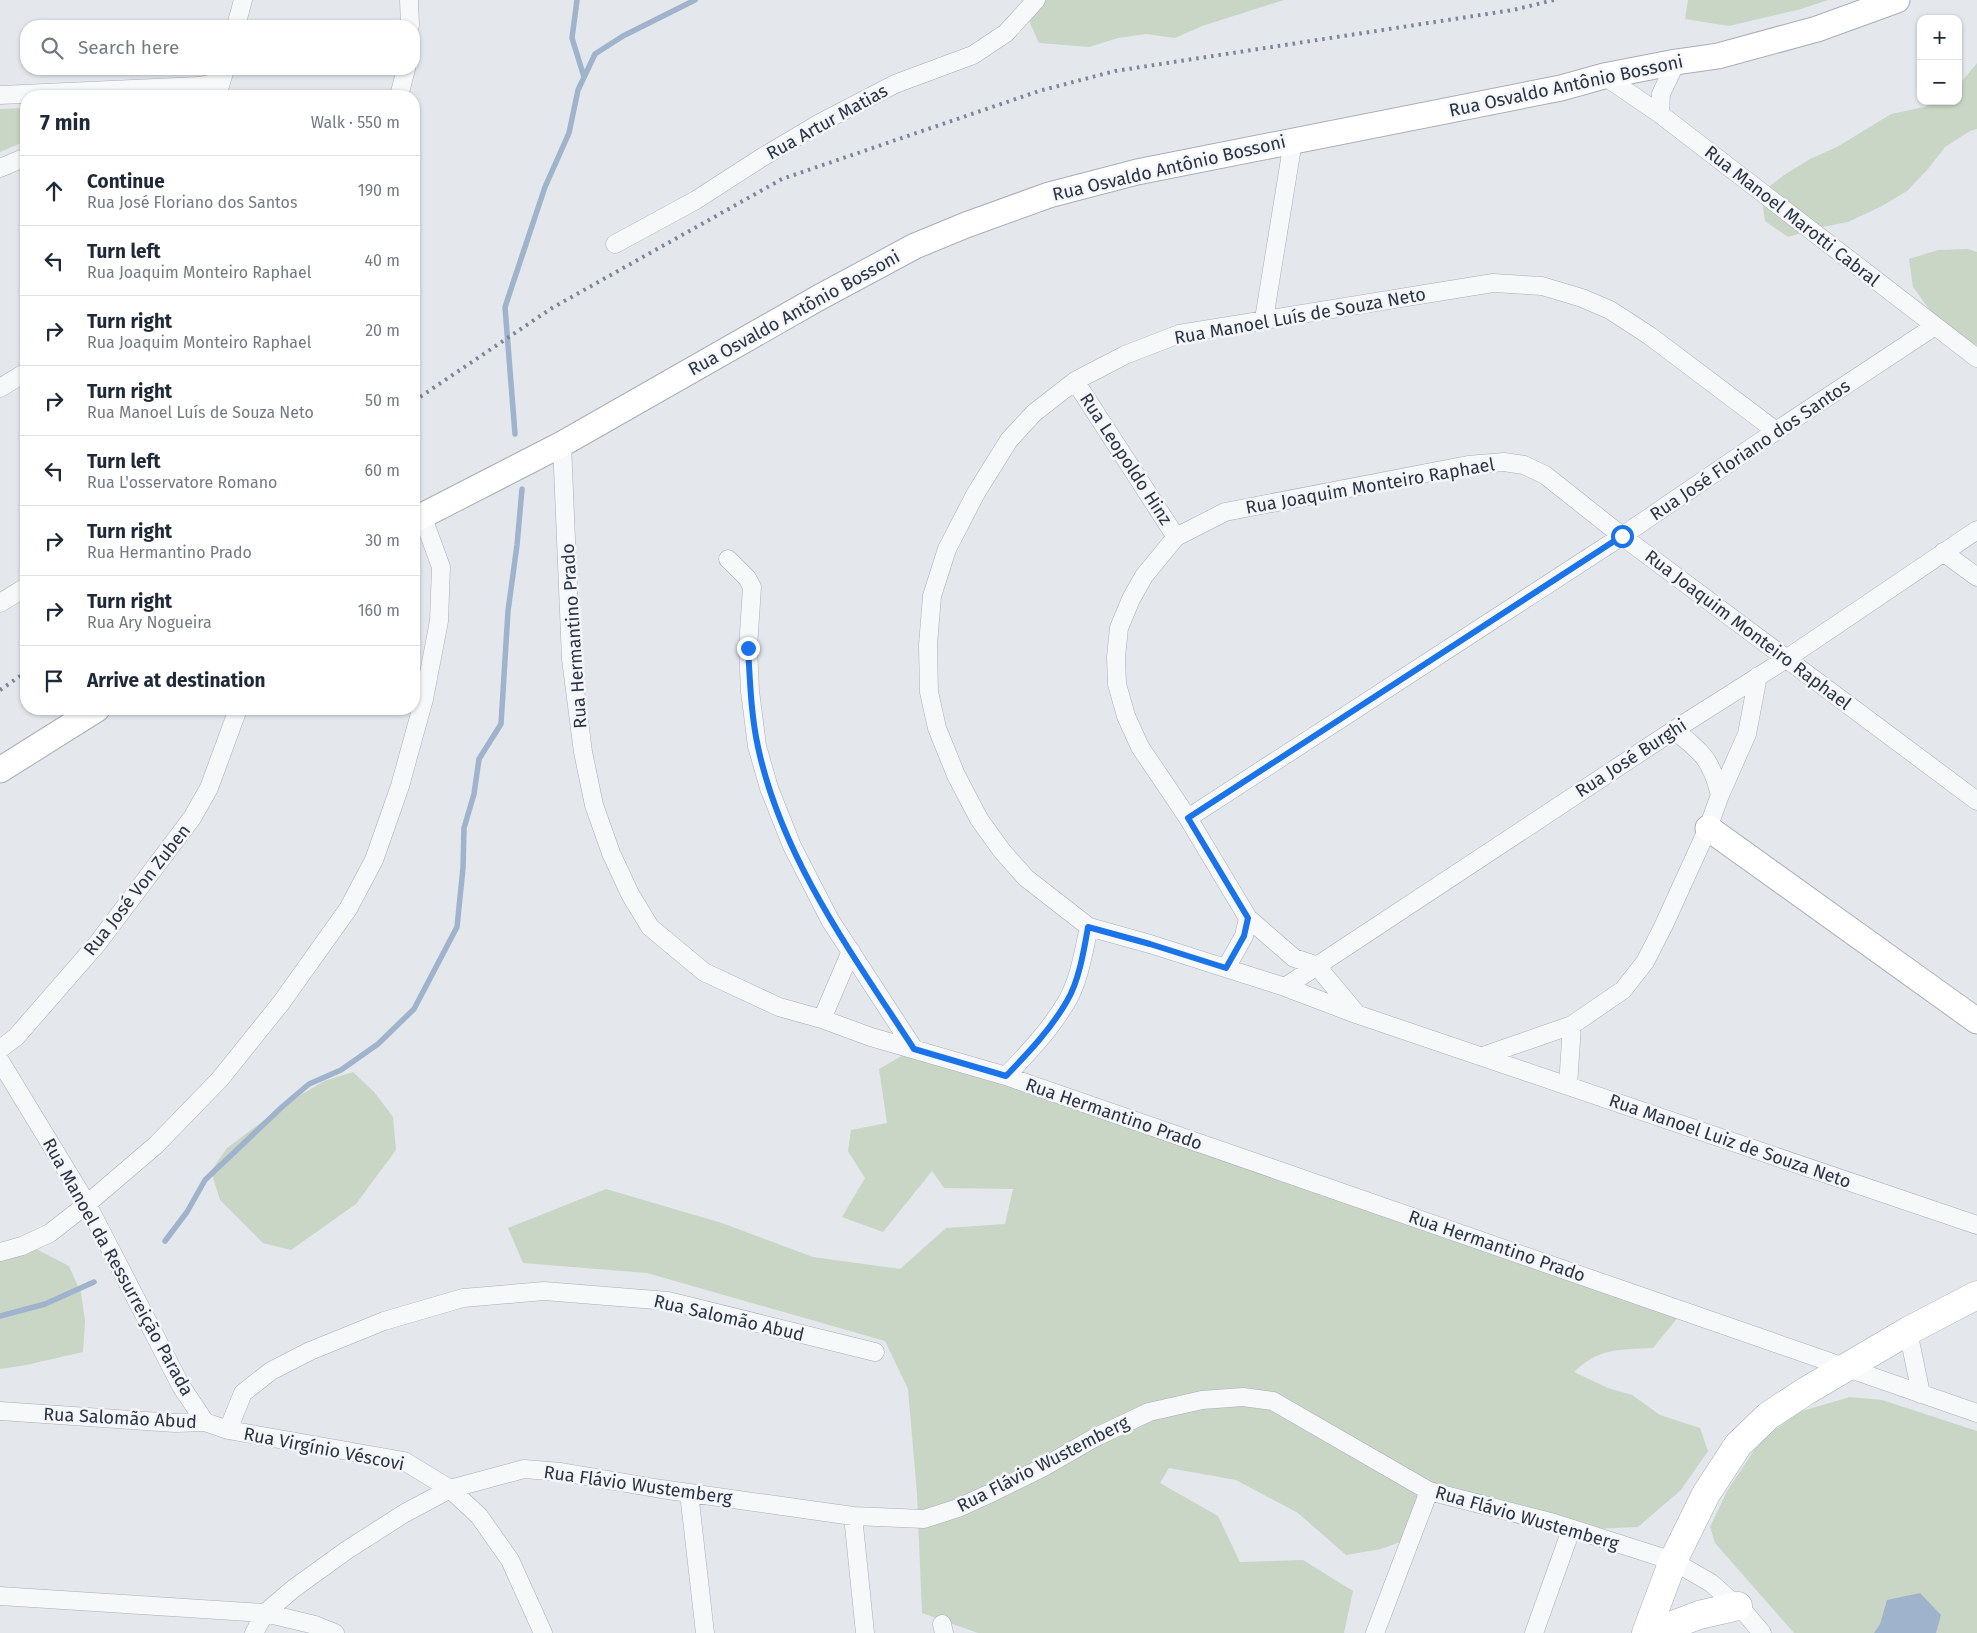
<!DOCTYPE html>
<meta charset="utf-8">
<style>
:root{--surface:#fff;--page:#f6f6f7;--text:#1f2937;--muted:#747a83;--line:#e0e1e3}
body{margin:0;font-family:"Fira Sans",sans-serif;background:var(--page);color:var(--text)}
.controls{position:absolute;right:15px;top:15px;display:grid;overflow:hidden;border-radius:10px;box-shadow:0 1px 4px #0004}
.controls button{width:45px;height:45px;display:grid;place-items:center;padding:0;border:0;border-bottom:1px solid var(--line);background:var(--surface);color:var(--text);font:25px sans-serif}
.stop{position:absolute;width:15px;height:15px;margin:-11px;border:4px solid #1a73e8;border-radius:50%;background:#fff}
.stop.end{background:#1a73e8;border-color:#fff;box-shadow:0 1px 5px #0008}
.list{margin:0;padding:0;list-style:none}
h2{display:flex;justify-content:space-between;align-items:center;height:65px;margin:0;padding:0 20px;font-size:21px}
h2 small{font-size:16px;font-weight:400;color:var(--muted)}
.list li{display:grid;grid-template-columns:32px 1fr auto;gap:15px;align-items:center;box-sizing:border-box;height:70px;padding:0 20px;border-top:1px solid var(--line)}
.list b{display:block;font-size:19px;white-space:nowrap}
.list p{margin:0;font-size:16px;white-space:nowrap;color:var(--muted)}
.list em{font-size:16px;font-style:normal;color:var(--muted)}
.icon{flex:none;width:28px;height:28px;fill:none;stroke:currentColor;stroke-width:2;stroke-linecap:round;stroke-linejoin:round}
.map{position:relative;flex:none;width:1977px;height:1633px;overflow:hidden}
.search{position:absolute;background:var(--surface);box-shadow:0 1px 4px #0004;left:20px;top:20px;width:400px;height:55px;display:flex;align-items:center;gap:12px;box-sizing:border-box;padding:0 18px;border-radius:20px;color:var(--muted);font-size:19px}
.panel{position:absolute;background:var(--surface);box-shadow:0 1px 4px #0004;left:20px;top:90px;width:400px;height:625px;border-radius:20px}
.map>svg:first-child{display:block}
.green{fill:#c9d6c5}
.water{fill:#9fb4cc}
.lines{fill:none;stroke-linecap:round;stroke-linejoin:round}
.stream{stroke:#9fb4cc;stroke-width:5.5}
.street-casing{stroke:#a9aeb7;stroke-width:19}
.secondary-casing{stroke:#a9aeb7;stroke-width:27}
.primary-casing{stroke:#a3abb8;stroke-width:29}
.street{stroke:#f7f8fa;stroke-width:18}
.secondary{stroke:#fff;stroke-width:25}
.primary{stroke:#fff;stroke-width:28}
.rail{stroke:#7d8696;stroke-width:4;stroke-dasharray:2.5 5;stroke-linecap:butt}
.route{stroke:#1a73e8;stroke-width:6}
.labels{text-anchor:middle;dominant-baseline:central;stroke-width:5;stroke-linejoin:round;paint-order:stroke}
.street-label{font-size:18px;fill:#2b3445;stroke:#f4f6f9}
</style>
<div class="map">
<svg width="1977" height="1633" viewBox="0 0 1977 1633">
<rect width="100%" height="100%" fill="#e4e7ec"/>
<!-- green -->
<path class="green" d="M1036,0H1284L1202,26L1175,38L1146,34L1118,38L1089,47L1039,43L1027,16Z
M1688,0H1828L1801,9L1729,26L1685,19Z
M1977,63V129L1970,131L1945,147L1928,169L1907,191L1882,206L1848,222L1817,228L1788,237L1765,221L1761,193L1784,175L1810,159L1837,147L1891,114L1925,107L1937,101H1958V86Z
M26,108V141L0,152V109Z
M1968,249L1977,252V345L1960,336L1937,320L1913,287L1909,259L1938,250Z
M914,1049L1683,1311L1653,1348C1619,1350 1600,1347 1574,1372L1608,1388L1632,1395L1660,1415L1700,1428L1708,1451L1681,1490L1638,1527L1571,1530L1429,1491L1411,1538L1381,1549L1346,1555L1298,1513L1236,1480L1169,1468L1160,1483L1218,1516L1240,1562L1303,1560L1353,1591L1344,1633H978L922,1613L917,1494L908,1389L885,1341L647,1273L523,1263L508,1228L606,1189L722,1223L813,1257L900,1269L946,1228L1005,1224L1013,1189L944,1188L932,1171L883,1232L842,1217L865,1178L848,1151L851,1130L887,1123L879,1069Z
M353,1072L375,1093L393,1117L396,1150L356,1204L291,1250L263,1243L220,1200L211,1171L227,1148L286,1104L324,1081Z
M0,1244L38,1250L69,1266L81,1293L85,1321L83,1352L26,1365L0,1369Z
M1850,1397L1882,1400L1977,1431V1633H1794L1715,1543L1710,1527L1727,1491L1761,1440L1799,1412Z"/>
<!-- water -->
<path class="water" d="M1920,1593L1941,1615L1936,1633H1874L1880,1624L1887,1600Z"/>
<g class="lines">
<!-- stream -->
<path class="stream" d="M577,0L572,38L584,77
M515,434L505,307L545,187L569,133L578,90L595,54L623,36L695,0
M165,1241L187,1212L205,1180L283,1106L309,1084L341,1070L378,1044L414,1009L457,927L463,868L464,828L474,794L479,759L501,724L508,611L517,545L522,489
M0,1316L45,1304L94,1282"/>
<defs>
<path id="street" d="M409,0L410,26
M236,26L243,0
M1604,76L1660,114L1977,358
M189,89L221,81
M0,95L199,86
M217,96L225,69
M399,96L406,69
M1660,114L1661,94L1676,62
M0,168L26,157
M615,244L696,200L761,158L820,123L895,84L973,55L1006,33L1036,0
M1264,319L1293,141
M1075,381L1176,537
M0,388L26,372
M1776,431L1650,336L1610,310L1582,298L1542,286L1493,283L1179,334L1125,355L1075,381L1034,413L1009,440L976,493L947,549L932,596L928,645L929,692L937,728L956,775L979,819L1002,851L1026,878L1089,927L1150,944L1285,987L1356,1014L1977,1225
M562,444L571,659L583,752L594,805L611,853L630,894L650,927L704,972L779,1007L822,1019L871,1037L1006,1076L1977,1413
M1943,552L1977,577
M728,559L747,578L752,587L748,648L750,691L757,746L769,788L792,846L830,920L914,1049
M0,603L26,587
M1674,730C1702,752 1711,759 1720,795
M1188,818L1622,536L1776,431L1935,326
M1248,918L1294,958L1316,965L1356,1013
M1226,968L1244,936L1248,918L1188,818L1140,747L1126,716L1117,684L1116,657L1119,628L1131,599L1144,576L1176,537L1225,512L1468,465L1504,462L1524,465L1545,475L1622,536L1977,801
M1285,987L1674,730L1786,659L1977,530
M822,1019L851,951
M0,1049L16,1037L97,944L192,818L209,788L238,709
M1483,1056L1572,1025L1623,990L1645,962L1663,927L1708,828L1720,795L1747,734L1758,676
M0,1061L87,1204L181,1386L205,1422
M1006,1076C1028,1053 1051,1029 1067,1001C1079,981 1084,950 1089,927
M1568,1086L1572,1025
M0,1252L22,1246L50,1233L87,1204L156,1145L220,1079L281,1003L348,909L374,860L400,786L424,699L439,621L441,567L422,515
M1908,1331L1921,1394
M0,1411L175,1423L205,1422L228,1430L404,1461L450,1489L479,1516L510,1560L543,1633
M228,1430L243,1393L271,1371L310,1351L384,1321L463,1298L544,1291L668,1301L875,1352
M689,1493L705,1633
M853,1516L865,1633
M0,1596L265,1613L315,1625L335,1633
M942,1624L944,1633
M254,1633L265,1613L293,1589L347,1550L405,1513L450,1489L524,1469L561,1472L661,1489L853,1516L924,1519L958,1508L993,1492L1042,1468L1094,1438L1149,1412L1202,1400L1243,1397L1273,1401L1429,1491L1554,1523L1673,1561L1711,1583L1746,1614L1762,1633
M1375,1633L1429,1491
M1534,1633L1571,1530"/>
<path id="secondary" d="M414,520L562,444L820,297L915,246L966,225L1049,195L1137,172L1561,88L1604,76L1676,62L1718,56L1817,29L1897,0
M0,770L97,709
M1708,828L1977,1021"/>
<path id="primary" d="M1646,1633L1673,1561L1706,1494L1738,1445L1768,1416L1806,1391L1908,1331L1977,1295
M1657,1633L1662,1629L1699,1615L1738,1606"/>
</defs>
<!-- street casing -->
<use href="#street" class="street-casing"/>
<!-- secondary casing -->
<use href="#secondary" class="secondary-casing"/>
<!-- primary casing -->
<use href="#primary" class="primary-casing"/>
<!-- street -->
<use href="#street" class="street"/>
<!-- secondary -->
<use href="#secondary" class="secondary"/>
<!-- primary -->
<use href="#primary" class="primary"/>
<!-- rail -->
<path class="rail" d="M414,401L552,308L782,179L1039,91L1115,71L1513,10L1554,0
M0,690L26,672"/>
</g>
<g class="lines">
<!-- route -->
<path class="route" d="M748,648C750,681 751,715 758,747C782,859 853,955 914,1049L1006,1076C1028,1053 1051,1029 1067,1001C1079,981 1084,950 1088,927L1150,944L1226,968L1244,936L1248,918L1188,818L1622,536"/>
</g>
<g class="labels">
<!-- street labels -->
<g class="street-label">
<text transform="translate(1566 86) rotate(-12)">Rua Osvaldo Antônio Bossoni</text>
<text transform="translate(827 122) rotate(-29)">Rua Artur Matias</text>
<text transform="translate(1169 168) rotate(-13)">Rua Osvaldo Antônio Bossoni</text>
<text transform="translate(1792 216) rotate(38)">Rua Manoel Marotti Cabral</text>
<text transform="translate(794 313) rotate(-29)">Rua Osvaldo Antônio Bossoni</text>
<text transform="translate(1300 316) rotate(-10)">Rua Manoel Luís de Souza Neto</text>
<text transform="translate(1750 450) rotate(-34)">Rua José Floriano dos Santos</text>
<text transform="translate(1126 459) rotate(57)">Rua Leopoldo Hinz</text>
<text transform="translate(1370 486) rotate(-10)">Rua Joaquim Monteiro Raphael</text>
<text transform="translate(1748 630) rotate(37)">Rua Joaquim Monteiro Raphael</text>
<text transform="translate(574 636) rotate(-94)">Rua Hermantino Prado</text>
<text transform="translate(1631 758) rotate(-33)">Rua José Burghi</text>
<text transform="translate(137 890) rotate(-52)">Rua José Von Zuben</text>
<text transform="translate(1114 1114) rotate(19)">Rua Hermantino Prado</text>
<text transform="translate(1730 1141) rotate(19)">Rua Manoel Luiz de Souza Neto</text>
<text transform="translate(1497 1246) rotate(19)">Rua Hermantino Prado</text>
<text transform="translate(118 1267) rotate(61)">Rua Manoel da Ressurreição Parada</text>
<text transform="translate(729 1318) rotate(13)">Rua Salomão Abud</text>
<text transform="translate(120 1418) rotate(3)">Rua Salomão Abud</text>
<text transform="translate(324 1449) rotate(11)">Rua Virgínio Véscovi</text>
<text transform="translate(1043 1464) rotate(-27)">Rua Flávio Wustemberg</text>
<text transform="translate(638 1485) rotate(8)">Rua Flávio Wustemberg</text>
<text transform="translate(1527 1518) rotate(16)">Rua Flávio Wustemberg</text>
</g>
</g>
</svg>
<div class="controls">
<button>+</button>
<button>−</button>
</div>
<div class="stop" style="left:1622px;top:536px"></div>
<div class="stop end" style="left:748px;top:648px"></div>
<div class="search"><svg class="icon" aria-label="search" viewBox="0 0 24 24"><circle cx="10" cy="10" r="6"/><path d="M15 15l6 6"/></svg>Search here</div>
<section class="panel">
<h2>7 min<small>Walk · 550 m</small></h2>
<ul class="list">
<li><svg class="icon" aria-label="ahead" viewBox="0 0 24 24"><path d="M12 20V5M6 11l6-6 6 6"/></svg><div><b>Continue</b><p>Rua José Floriano dos Santos</p></div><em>190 m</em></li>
<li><svg class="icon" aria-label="left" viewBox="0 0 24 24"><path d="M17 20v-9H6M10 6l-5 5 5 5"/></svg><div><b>Turn left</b><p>Rua Joaquim Monteiro Raphael</p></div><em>40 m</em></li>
<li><svg class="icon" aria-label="right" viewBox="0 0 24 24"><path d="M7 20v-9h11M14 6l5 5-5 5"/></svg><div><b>Turn right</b><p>Rua Joaquim Monteiro Raphael</p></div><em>20 m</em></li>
<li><svg class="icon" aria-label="right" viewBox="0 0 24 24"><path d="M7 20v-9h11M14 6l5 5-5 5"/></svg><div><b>Turn right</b><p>Rua Manoel Luís de Souza Neto</p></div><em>50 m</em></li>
<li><svg class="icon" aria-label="left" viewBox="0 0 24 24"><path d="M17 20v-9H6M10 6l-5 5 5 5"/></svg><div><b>Turn left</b><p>Rua L'osservatore Romano</p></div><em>60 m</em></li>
<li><svg class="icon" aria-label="right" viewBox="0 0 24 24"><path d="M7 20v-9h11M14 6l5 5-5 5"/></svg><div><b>Turn right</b><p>Rua Hermantino Prado</p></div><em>30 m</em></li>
<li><svg class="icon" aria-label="right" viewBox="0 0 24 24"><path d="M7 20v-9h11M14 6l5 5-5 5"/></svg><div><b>Turn right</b><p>Rua Ary Nogueira</p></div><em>160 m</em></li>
<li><svg class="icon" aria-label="arrive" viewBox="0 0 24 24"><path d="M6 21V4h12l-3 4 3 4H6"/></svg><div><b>Arrive at destination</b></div></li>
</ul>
</section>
</div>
